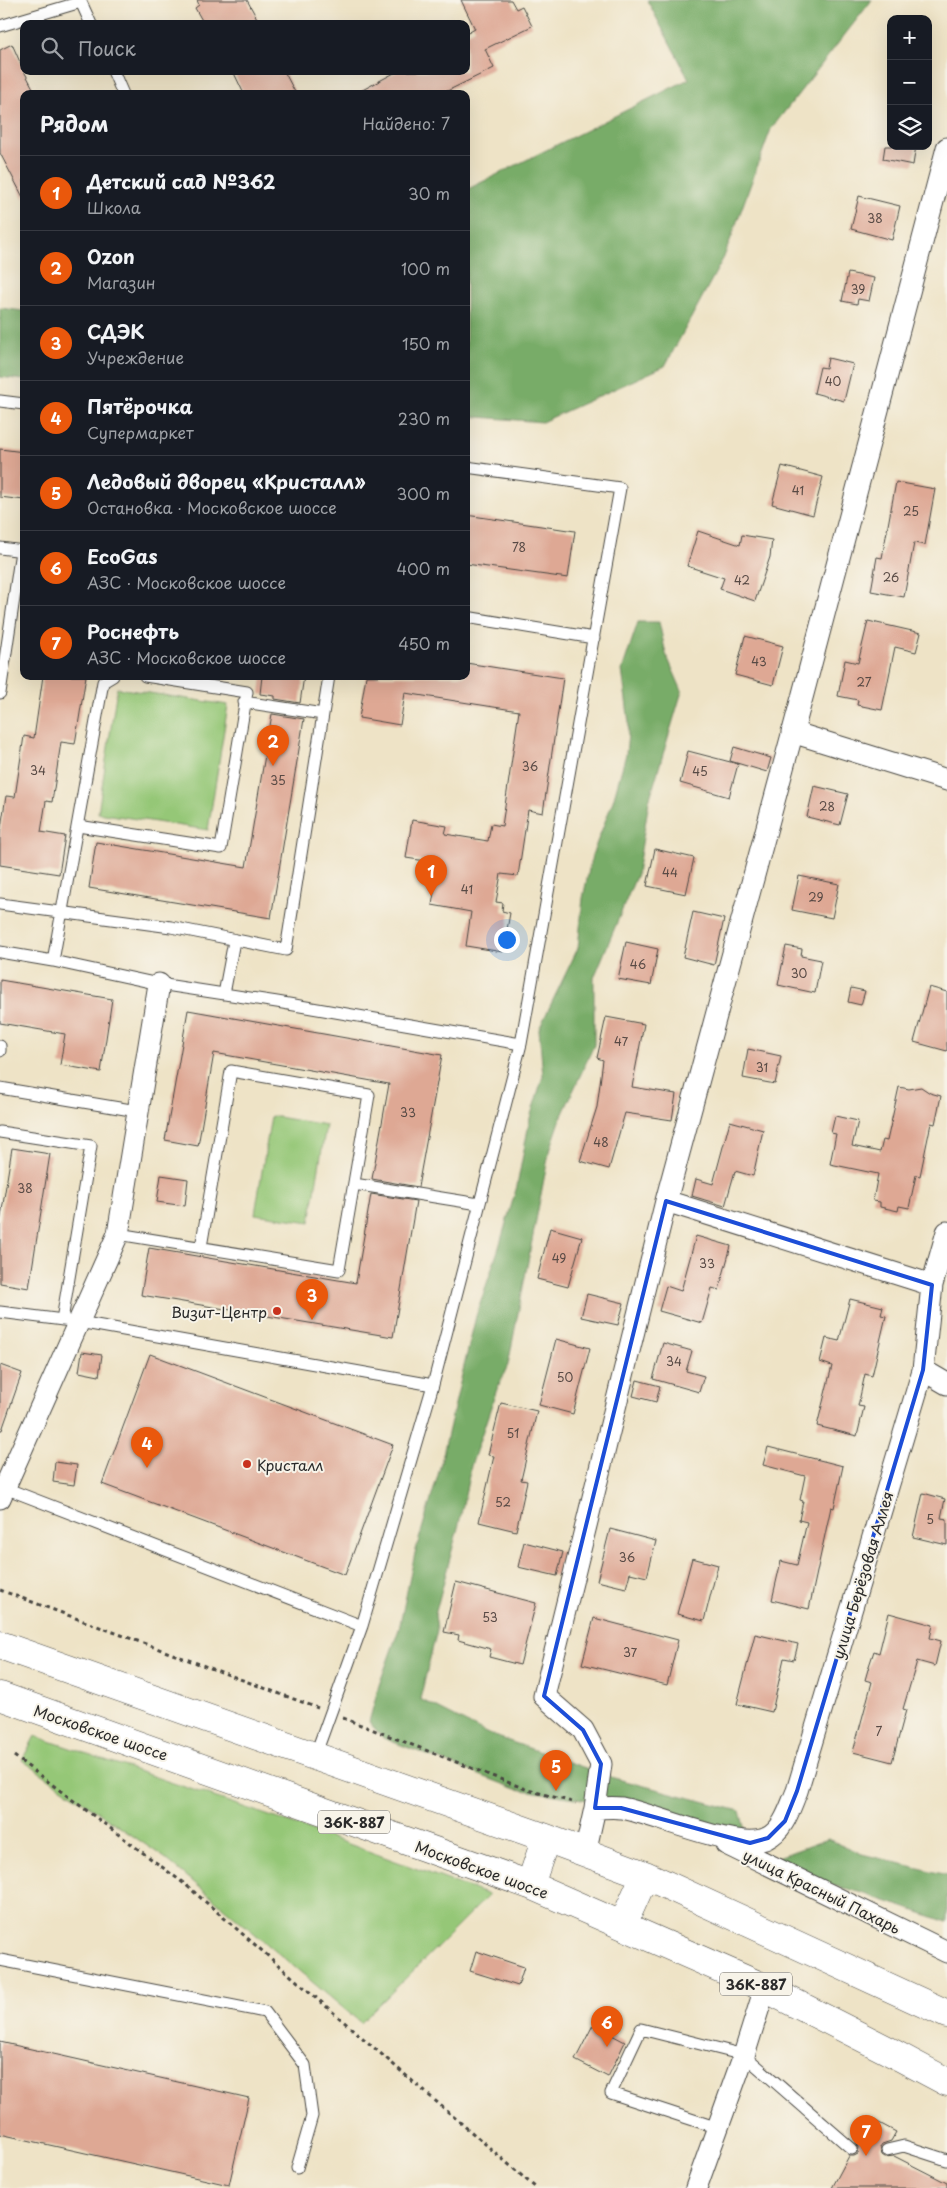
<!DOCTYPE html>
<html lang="ru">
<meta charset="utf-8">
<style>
:root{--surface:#171b24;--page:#20242c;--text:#f1f3f6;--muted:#9ea1a6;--line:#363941;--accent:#ea580c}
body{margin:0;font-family:"Playpen Sans",sans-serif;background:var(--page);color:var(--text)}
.controls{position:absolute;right:15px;top:15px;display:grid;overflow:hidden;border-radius:10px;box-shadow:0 5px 20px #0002}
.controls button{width:45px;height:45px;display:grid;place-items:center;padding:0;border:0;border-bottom:1px solid var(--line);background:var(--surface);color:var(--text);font:25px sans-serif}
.you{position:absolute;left:506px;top:939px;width:18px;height:18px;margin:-12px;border:4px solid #fff;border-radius:50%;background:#1a73e8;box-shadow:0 0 0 8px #1a73e833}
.badge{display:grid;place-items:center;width:32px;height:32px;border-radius:50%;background:var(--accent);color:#fff;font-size:16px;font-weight:700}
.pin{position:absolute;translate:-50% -41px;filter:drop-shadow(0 1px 2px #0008)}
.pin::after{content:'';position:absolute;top:26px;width:18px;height:15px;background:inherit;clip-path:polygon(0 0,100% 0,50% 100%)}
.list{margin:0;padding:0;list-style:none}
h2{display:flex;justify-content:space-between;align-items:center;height:65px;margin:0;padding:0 20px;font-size:21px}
h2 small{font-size:16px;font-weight:400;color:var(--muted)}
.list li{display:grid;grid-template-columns:32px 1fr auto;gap:15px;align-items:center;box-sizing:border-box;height:75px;padding:0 20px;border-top:1px solid var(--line)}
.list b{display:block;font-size:19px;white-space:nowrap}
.list p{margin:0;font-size:16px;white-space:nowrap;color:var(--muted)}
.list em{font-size:16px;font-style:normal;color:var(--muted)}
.icon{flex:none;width:28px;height:28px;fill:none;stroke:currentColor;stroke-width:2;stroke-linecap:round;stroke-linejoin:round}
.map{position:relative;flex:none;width:947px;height:2188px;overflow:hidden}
.search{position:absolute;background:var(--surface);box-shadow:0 5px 20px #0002;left:20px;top:20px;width:450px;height:55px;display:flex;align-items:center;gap:12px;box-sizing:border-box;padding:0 18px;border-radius:10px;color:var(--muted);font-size:19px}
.panel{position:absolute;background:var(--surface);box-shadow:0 5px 20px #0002;left:20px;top:90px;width:450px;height:590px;border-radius:10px}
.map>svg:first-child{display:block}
.green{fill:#95c777;stroke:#607951}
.forest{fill:#78ac68;stroke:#526c4a}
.building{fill:#dea894}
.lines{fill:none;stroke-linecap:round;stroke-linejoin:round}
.lane-casing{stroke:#484742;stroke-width:13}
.street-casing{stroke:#484742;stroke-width:23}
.primary-casing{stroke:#484742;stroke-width:29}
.path{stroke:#484742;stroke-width:3;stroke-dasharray:4 4;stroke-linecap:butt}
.lane{stroke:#fff;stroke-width:11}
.street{stroke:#fff;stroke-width:21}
.primary{stroke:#fff;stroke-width:28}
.marked{fill:none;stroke:#1d4ed8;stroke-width:4;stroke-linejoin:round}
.poi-dot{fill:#c8321e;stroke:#f7f3e8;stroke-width:2}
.labels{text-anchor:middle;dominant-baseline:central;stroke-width:4;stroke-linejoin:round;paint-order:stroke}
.number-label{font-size:12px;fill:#584a45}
.shield{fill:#f7f3e8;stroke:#686764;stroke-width:1}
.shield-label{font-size:14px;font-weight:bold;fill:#2b2b2b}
.poi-label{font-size:15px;fill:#2b2b2b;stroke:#f7f3e8;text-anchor:end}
.street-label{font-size:15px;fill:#2b2b2b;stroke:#f7f3e8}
</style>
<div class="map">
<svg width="947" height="2188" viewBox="0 0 947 2188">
<rect width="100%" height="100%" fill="#f7f3e8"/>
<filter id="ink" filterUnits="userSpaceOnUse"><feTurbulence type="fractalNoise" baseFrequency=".02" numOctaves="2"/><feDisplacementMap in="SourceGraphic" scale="10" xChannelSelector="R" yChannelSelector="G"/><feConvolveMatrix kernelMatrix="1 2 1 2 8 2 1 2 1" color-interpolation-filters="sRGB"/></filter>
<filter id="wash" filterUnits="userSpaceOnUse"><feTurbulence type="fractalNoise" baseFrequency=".0096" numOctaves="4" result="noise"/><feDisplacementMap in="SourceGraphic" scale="20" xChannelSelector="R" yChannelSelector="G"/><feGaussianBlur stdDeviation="1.12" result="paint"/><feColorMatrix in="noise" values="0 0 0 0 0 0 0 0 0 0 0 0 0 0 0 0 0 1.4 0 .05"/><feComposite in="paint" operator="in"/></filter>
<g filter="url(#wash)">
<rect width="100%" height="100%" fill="#eee3c6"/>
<!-- green -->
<path class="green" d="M117,688L228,705L208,830L98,813Z
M271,1116L326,1125L310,1222L255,1214Z
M35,1736L299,1826L489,1895L361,2023L165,1858L22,1760Z"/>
<!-- forest -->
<path class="forest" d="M647,0H872L771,129L724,257L665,366L542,422L466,416V190L689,79Z
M0,308L24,311V380L0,377Z
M638,622H659L666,654L682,691L649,801L637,874L594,978V1045L561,1118L549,1153L508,1365L497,1389L471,1466L459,1524L435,1615L437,1630L420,1699L486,1733L614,1778L740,1811L747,1838L608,1803L516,1789L383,1738L369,1722L379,1685L399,1629L415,1553L438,1475L476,1316L499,1247L517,1186L530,1118L543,1076L539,1029L578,948L583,898L592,855L613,801L626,754L629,723L622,670Z
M828,1839L862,1854L947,1875V1922L856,1891L785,1875L778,1857Z"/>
<g id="blocks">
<!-- building -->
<path class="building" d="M197,0H247L260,24H204L195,8L199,5Z
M461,0H511L516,9L522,6L532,26L485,49L494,68L441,94H355L398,71H466V34L475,29Z
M12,44L24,71L36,94H24V199L0,153V50Z
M233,71H284L296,94H244Z
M885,146H916L913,165L883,159Z
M859,196L900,206L892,240L851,229Z
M848,273L874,278L869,301L858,299L857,304L842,301Z
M828,358L853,364L844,401L814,393L820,367L826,368Z
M0,449L24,452V500L0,497Z
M782,466L823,477L813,515L772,504Z
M896,482L935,489L925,545L914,543L904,597L871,591L877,557L882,558Z
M466,515L575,531L568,578L466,564Z
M698,531L740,545L742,535L772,540L770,557L755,601L720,589L724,578L687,566Z
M868,621L921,633L916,652L895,647L882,710L857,705L858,700L838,696L845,660L858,663Z
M745,636L783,646L773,685L735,675Z
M466,663L563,678L543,813L528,810L518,876L501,874L496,902L503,903L502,911L510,913L503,952L466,946L471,912L432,905L439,863L406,858L412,820L447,826L445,834L488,841L491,824L502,826L519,711L405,693L400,725L359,718L366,676H466Z
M43,676H86L75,744L61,742L52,802L46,801L41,832L65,836L59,874L0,865V834L6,796L15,797L24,736L34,738Z
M262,676H304L300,703L275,699V696L260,694Z
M272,714L304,719L271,918L89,888L96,842L246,867Z
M734,747L771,758L767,772L730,761Z
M688,751L738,764L729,797L680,783Z
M814,786L848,794L840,825L807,817Z
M655,849L694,858L686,894L647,886Z
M799,876L839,884L832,918L792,910Z
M693,912L724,919L714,965L683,957Z
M626,942L658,949L651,985L618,979Z
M786,946L802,949L801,956L821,960L815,993L778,985Z
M0,980L112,999L101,1072L60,1065L65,1034L0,1023Z
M929,987L947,992V1051L914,1042Z
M851,988L865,991L861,1005L848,1002Z
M188,1010L442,1055L418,1187L372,1179L389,1084L214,1053L198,1146L165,1140Z
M606,1017L644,1024L632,1087L676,1094L672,1120L625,1113L609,1169L580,1161L597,1107L603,1060L597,1058Z
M748,1049L781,1056L775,1084L743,1078Z
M899,1087L909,1089L921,1087L930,1093L941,1096L935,1124L931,1123L920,1176L916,1175L909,1208L899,1206L898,1211L880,1207V1202L873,1201L878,1174L830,1164L836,1134L831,1133L835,1116L858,1121L852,1146L880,1152L883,1140L887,1141Z
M730,1121L763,1130L753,1176L735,1171L725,1206L692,1196L696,1179L713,1184Z
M12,1148L50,1154L29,1288L0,1283V1223Z
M161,1175L188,1179L185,1206L157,1202Z
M371,1194L416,1201L393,1337L141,1295L149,1248L356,1283Z
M550,1228L582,1237L568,1287L537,1279Z
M696,1236L731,1246L719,1290L712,1288L702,1323L659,1311L666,1286L681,1291Z
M587,1294L624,1303L618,1325L581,1317Z
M850,1299L883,1307L881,1315L886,1316L872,1376L865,1374L858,1406L864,1407L857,1436L817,1426L832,1366L820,1362L826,1338L839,1341Z
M556,1339L590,1348L573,1414L539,1405Z
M663,1343L692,1351L686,1371L704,1376L699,1392L653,1379Z
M82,1352L102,1355L99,1376L79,1372Z
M150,1354L393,1445L345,1575L102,1484Z
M0,1365L22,1373L2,1430H0Z
M637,1380L660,1386L656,1402L633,1396Z
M501,1403L537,1411L521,1480L527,1481L516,1531L479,1522L494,1456L488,1455Z
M768,1447L843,1466L834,1508L831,1507L809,1609L772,1600L781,1561L797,1565L807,1522L799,1520L803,1501L800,1500L805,1476L763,1465Z
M55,1462L77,1465L74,1485L53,1482Z
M923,1493L945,1499L941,1518L947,1519V1545L913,1537Z
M610,1529L656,1541L647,1577L630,1573L626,1588L597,1581Z
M524,1542L563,1552L557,1576L518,1567Z
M692,1558L718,1565L704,1621L677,1614Z
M456,1582L536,1603L520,1665L489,1657L491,1649L458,1640L459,1635L444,1632Z
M889,1613L933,1625L930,1638L941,1641L935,1666L917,1661L903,1709L906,1710L892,1762L853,1752L872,1682L865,1680L869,1666L874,1651L879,1653Z
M594,1618L678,1640L667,1685L582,1664Z
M755,1634L798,1644L794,1660L784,1658L772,1712L737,1704Z
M476,1951L524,1967L518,1986L470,1971Z
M593,2025L625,2042L608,2077L575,2060Z
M0,2042L249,2098L229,2185L0,2134Z
M868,2117L896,2132L891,2141L882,2144L880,2147L882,2155L885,2157L894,2156L947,2183V2188H832L849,2156H854L858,2154L859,2147L856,2142Z"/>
</g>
</g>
<g filter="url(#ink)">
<use href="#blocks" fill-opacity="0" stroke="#484742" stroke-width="1"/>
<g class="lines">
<defs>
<path id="lane" d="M0,26L81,2L91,24
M113,71L123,94
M0,401L24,404
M0,548L24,551
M466,617L594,638
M0,693L21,551
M244,702L323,714
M78,826L221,848L247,692L145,676
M0,904L171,927L286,950L329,676
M0,952L53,961L159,984L277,1002L521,1044
M53,961L103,682L113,676
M224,994L234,941
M0,1046V1051
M0,1088L137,1111
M0,1132L91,1146L62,1320
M354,1184L479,1204
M118,1234L339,1270L369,1095L231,1071L201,1247
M0,1312L79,1322L433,1385
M5,1488L362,1626
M315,1756L362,1626L433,1385L521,1044L620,488L466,467
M0,1960L265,2012L305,2065L312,2116L297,2168
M718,2128L611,2093L641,2029L744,2055L852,2149
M887,2150L904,2146L947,2160"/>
<path id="street" d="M792,732L947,780
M666,1201L932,1285
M923,1370L947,1384
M0,1498L118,1234L159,984
M595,1808L601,1764L583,1730L544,1696L666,1201L803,694L947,148
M726,1844L947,1952
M585,1853L595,1808C603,1808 613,1807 622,1808C655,1814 739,1852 767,1838C784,1830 790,1807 797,1791L923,1370L932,1285L947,1232
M696,2188L744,2055L765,1988"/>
<path id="primary" d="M0,1645L546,1838L645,1875L947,2014
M0,1696L530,1885L765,1988L887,2050L947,2082
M530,1885L546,1838
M623,1924L645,1875"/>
</defs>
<!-- lane casing -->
<use href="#lane" class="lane-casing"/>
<!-- street casing -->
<use href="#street" class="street-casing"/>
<!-- primary casing -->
<use href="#primary" class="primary-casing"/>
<!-- path -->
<path class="path" d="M0,1590L318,1708
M343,1718L528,1790L576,1803
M14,1756L186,1885L536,2188"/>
<!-- lane -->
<use href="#lane" class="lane"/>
<!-- street -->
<use href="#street" class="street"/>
<!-- primary -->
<use href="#primary" class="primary"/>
</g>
</g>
<!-- marked area -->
<path class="marked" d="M666,1201L932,1285L923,1370L797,1791L785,1821L768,1838L750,1843L621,1808H595L601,1764L583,1730L544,1696Z"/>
<!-- markers -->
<g class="poi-dot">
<circle cx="277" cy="1311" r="5"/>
<circle cx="247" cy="1464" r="5"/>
</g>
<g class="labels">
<!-- number labels -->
<g class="number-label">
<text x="875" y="218">38</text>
<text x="858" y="289">39</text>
<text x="833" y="381">40</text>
<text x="798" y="490">41</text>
<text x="911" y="511">25</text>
<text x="519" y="547">78</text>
<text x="891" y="577">26</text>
<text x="742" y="580">42</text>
<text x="759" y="661">43</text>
<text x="864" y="682">27</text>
<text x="530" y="766">36</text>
<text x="38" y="770">34</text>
<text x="700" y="771">45</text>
<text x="278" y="780">35</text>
<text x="827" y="806">28</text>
<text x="670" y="872">44</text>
<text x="467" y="889">41</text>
<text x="816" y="897">29</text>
<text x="638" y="964">46</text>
<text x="799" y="973">30</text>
<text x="621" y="1041">47</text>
<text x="762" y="1067">31</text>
<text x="408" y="1112">33</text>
<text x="601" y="1142">48</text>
<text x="25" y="1188">38</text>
<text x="559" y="1258">49</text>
<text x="707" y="1263">33</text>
<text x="674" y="1361">34</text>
<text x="565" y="1377">50</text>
<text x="513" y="1433">51</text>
<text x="503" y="1502">52</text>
<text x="930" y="1519">5</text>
<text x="627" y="1557">36</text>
<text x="490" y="1617">53</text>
<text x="630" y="1652">37</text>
<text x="879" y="1731">7</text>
</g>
<!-- shield labels -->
<g class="shield">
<rect x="318" y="1810.5" width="72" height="23" rx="4"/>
<rect x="720" y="1972.5" width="72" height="23" rx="4"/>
</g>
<g class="shield-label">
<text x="354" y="1822">36К-887</text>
<text x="756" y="1984">36К-887</text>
</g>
<!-- poi labels -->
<g class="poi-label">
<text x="267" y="1311">Визит-Центр</text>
<text x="257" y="1464" text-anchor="start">Кристалл</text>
</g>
<!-- street labels -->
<g class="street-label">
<text transform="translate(862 1575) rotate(-73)">улица Берёзовая Аллея</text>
<text transform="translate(101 1732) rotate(19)">Московское шоссе</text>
<text transform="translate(482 1869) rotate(20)">Московское шоссе</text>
<text transform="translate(822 1891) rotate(26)">улица Красный Пахарь</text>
</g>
</g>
</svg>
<div class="controls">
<button>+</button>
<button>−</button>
<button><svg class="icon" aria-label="layers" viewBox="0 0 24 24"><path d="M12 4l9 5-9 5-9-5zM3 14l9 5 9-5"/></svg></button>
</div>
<div class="you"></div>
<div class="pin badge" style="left:431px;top:896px">1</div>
<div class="pin badge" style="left:273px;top:766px">2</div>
<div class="pin badge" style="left:312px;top:1320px">3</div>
<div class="pin badge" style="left:147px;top:1468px">4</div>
<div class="pin badge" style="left:556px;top:1791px">5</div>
<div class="pin badge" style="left:607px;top:2047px">6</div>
<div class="pin badge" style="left:866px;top:2156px">7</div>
<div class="search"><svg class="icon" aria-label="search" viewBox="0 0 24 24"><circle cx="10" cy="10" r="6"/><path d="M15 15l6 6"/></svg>Поиск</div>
<section class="panel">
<h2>Рядом<small>Найдено: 7</small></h2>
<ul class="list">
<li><span class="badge">1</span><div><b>Детский сад №362</b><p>Школа</p></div><em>30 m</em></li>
<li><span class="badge">2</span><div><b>Ozon</b><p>Магазин</p></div><em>100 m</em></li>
<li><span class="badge">3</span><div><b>СДЭК</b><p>Учреждение</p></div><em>150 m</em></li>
<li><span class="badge">4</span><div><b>Пятёрочка</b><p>Супермаркет</p></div><em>230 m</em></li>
<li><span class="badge">5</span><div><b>Ледовый дворец «Кристалл»</b><p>Остановка · Московское шоссе</p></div><em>300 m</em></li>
<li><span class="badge">6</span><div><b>EcoGas</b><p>АЗС · Московское шоссе</p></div><em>400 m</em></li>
<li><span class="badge">7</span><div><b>Роснефть</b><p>АЗС · Московское шоссе</p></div><em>450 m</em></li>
</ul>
</section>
</div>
